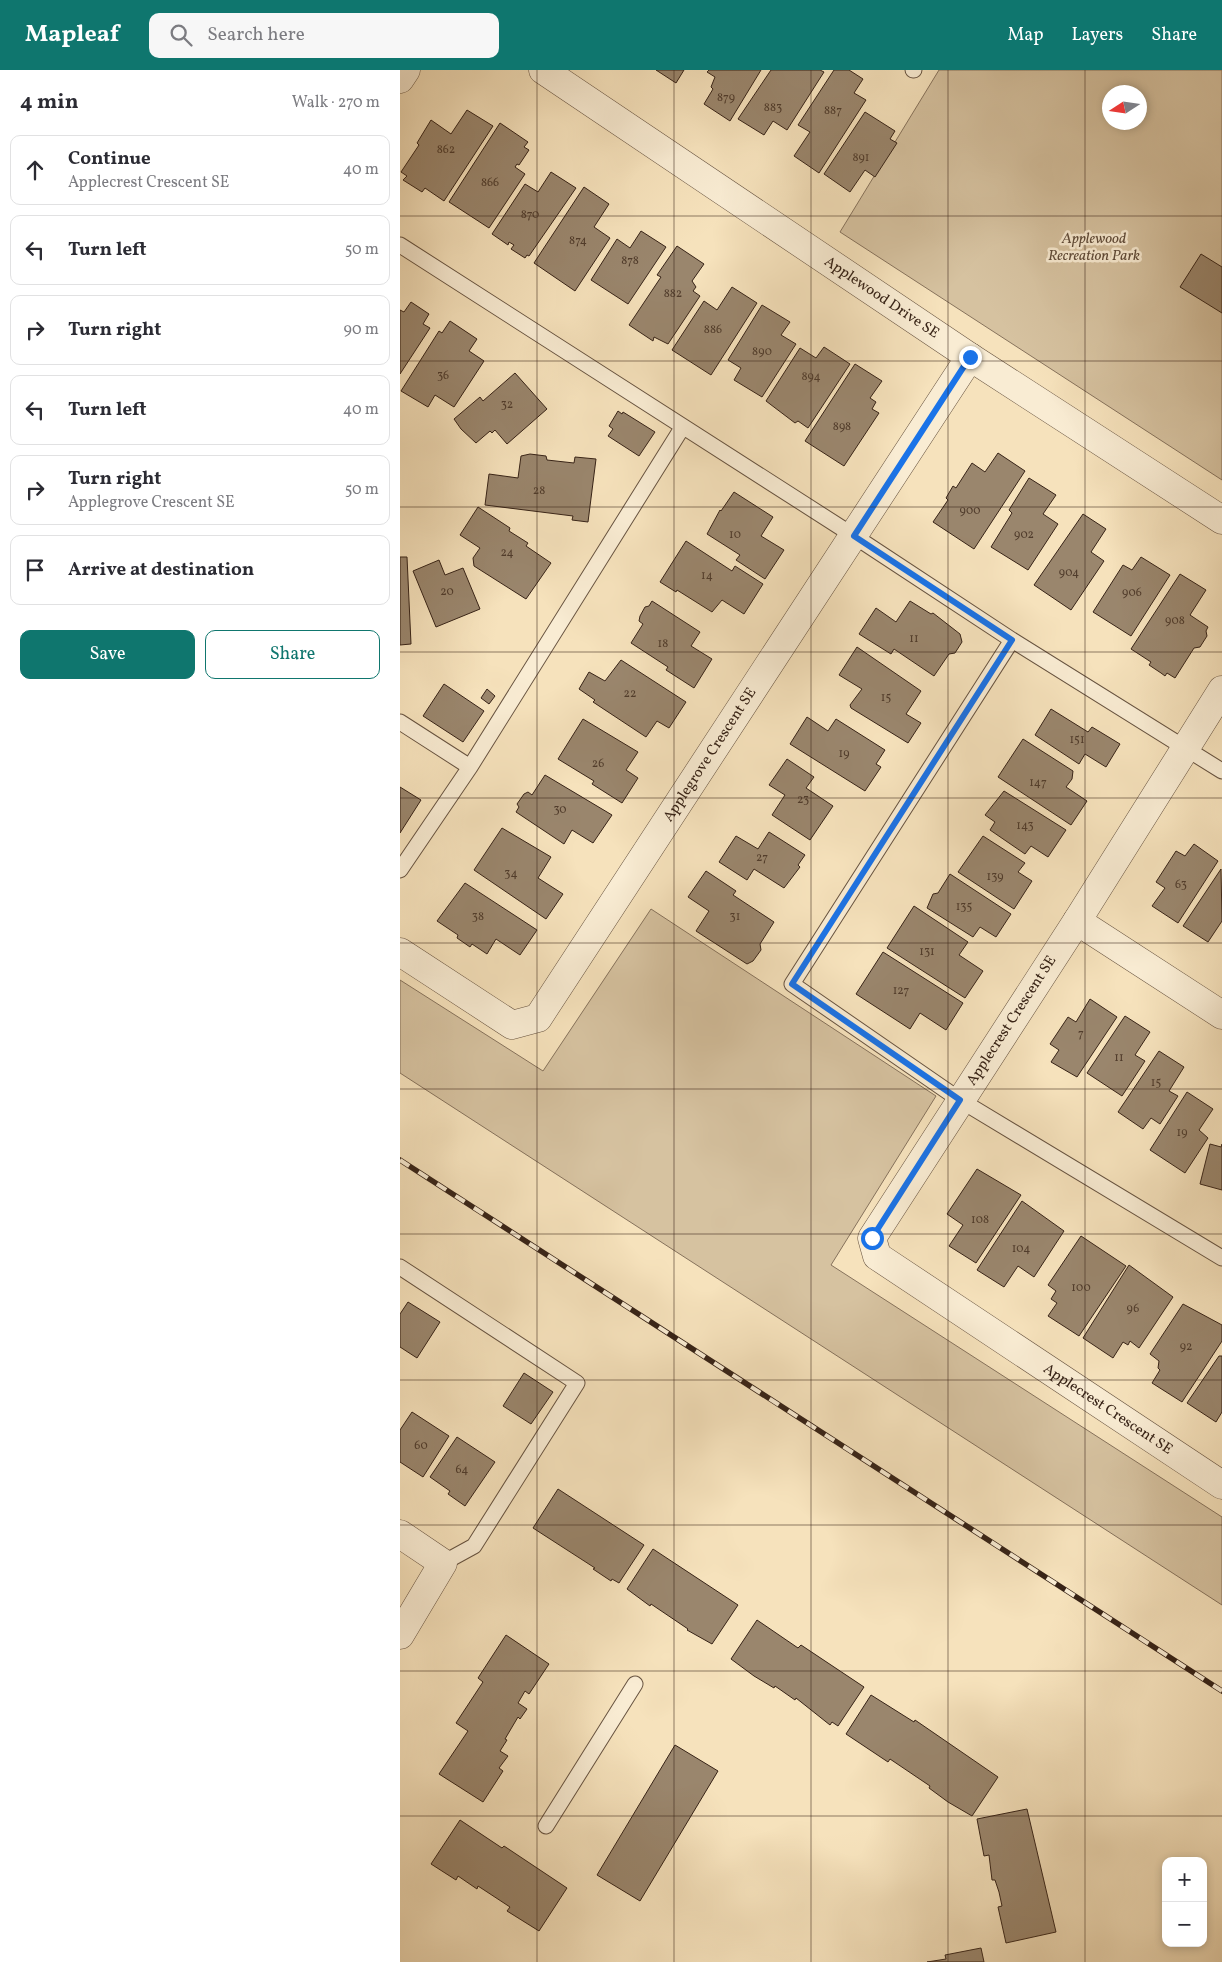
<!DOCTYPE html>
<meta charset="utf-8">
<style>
:root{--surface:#fff;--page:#f7f7f7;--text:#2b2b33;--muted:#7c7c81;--line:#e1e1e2;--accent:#0f766e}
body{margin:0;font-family:Vollkorn,serif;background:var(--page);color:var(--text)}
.controls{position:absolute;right:15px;bottom:15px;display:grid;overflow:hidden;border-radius:10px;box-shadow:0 2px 8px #0003}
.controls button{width:45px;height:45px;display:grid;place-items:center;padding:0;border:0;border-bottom:1px solid var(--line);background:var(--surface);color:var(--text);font:25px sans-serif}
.compass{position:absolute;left:702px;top:15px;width:45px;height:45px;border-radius:50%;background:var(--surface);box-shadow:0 2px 8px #0003;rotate:258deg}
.stop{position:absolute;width:15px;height:15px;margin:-11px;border:4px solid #1a73e8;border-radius:50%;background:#fff}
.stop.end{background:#1a73e8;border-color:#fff;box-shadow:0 1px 5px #0008}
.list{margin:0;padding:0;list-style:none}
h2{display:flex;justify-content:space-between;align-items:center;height:65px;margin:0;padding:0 20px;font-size:21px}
h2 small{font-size:16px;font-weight:400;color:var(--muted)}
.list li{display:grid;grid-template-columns:32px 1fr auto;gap:15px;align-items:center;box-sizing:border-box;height:70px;margin:0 10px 10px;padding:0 10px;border:1px solid var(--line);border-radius:10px}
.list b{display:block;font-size:19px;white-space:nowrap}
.list p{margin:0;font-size:16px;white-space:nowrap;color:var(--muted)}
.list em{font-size:16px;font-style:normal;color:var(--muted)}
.actions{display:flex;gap:10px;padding:15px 20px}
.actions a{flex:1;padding:11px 0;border:1px solid var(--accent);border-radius:10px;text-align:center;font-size:18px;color:var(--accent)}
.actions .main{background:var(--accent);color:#fff}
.icon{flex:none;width:28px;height:28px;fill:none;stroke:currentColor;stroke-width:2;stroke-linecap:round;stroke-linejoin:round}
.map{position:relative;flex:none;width:822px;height:1892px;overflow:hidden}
header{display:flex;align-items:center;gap:30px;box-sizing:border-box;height:70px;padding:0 25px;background:var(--accent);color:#fff}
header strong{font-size:24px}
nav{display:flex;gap:28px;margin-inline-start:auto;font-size:18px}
.search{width:350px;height:45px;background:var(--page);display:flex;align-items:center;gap:12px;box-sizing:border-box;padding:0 18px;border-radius:10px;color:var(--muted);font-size:19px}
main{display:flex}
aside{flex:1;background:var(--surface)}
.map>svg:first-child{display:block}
.green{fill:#d6c2a0;stroke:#86725c;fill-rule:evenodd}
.building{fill:#9a866d;stroke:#372317}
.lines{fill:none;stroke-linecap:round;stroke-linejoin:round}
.service-casing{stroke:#675340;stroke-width:17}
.minor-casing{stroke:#675340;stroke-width:29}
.tertiary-casing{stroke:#675340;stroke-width:29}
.service{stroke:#f9ecd3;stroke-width:15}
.minor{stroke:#f9ecd3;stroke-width:28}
.tertiary{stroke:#f9ecd3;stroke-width:28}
.rail-casing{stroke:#372317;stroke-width:5.5}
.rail{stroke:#f9ecd3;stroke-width:4;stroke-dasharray:11;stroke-linecap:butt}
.route{stroke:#1a73e8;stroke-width:6}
.grid{fill:none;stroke:#372317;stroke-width:1;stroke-opacity:0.55}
.labels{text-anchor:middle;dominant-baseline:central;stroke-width:5;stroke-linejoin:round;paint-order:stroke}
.number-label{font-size:12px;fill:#503c2c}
.park-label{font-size:15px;font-style:italic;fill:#5f4b39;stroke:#f9ecd3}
.street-label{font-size:15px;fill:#372317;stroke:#f9ecd3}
</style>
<header>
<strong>Mapleaf</strong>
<div class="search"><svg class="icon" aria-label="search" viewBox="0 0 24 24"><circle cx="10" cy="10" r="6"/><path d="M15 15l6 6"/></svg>Search here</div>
<nav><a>Map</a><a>Layers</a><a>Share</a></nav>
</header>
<main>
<aside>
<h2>4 min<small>Walk · 270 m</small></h2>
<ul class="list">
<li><svg class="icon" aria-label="ahead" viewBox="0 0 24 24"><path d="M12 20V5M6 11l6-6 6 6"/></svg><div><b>Continue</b><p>Applecrest Crescent SE</p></div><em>40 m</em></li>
<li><svg class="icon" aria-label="left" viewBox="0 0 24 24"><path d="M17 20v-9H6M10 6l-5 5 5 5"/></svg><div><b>Turn left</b></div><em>50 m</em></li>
<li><svg class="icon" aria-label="right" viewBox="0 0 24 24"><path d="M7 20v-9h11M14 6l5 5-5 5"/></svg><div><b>Turn right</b></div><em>90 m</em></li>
<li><svg class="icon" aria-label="left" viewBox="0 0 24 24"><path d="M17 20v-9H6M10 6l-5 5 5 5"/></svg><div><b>Turn left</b></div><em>40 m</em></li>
<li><svg class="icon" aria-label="right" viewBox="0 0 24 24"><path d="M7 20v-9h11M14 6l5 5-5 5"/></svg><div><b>Turn right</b><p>Applegrove Crescent SE</p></div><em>50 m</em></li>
<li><svg class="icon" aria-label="arrive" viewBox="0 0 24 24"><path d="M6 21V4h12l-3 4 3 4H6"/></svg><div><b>Arrive at destination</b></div></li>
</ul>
<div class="actions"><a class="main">Save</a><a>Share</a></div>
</aside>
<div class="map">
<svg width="822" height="1892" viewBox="0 0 822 1892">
<rect width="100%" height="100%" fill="#f6e2bc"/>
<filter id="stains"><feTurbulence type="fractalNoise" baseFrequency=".004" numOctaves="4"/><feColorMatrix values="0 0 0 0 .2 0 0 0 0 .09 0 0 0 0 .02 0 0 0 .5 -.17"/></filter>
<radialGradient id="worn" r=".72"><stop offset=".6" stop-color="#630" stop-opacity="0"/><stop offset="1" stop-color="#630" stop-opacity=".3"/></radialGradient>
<!-- green -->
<path class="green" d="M539,0H822V410L440,162ZM710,22H740V52H710Z
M251,839L536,1026L431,1195L822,1447V1535L0,1003V910L143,1001Z"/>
<!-- building -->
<path class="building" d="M256,0H284L276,13Z
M309,0H361L330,51L304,34L313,19L311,17L315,7L307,2Z
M371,0H420L424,2L387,60L373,51L364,65L338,49Z
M434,0H449L463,9L454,23L466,30L419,103L394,86L410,62L398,55Z
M67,40L93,56L44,131L25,118L22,122L3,110L7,106L1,102L19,75L17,73L31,50L51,64Z
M465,42L495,61L490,69L497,73L475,107L465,100L450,122L424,104Z
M100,53L128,72L124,77L129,80L119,95L117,94L115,97L125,104L89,158L49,132Z
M151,102L176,118L129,186L127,185L125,188L111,179L114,175L109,172L108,175L92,164L125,114L138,122Z
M184,117L209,134L194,157L210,168L175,221L134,193Z
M241,161L266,177L228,234L191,210L217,169L230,178Z
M277,176L304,194L292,211L296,217L293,221L300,226L268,274L254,267L253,271L229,255L261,207L257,205Z
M801,184L822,197V243L780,217Z
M332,217L357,233L311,305L272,280L304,231L317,240Z
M11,232L29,244L23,254L30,258L0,304V240L4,242Z
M362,235L390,252L381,265L396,274L362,327L334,310L341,298L328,290Z
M50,251L77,269L69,281L84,291L54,337L35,325L28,337L1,321L39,261L42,263Z
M424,277L450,294L408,358L398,351L395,353L366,331L400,278L416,288Z
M455,294L482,311L470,328L476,332L472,339L479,343L444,396L405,371Z
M115,303L147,339L107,374L95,360L92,363L90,361L76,373L61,359L54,349L80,327L83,331Z
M218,341L222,344L223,342L255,362L239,386L208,366L213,359L209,356Z
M598,383L625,401L574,479L533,452L548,430L546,428L553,416L556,418L572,393L585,402Z
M130,384L146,386L147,390L174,393L175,387L196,389L188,452L172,450L173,446L85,435L89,404L118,408L121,386Z
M629,408L656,425L643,444L658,454L628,500L591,477L612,443L609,440Z
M334,422L373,447L361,466L384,480L365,509L336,490L340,485L307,464L320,440L321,441Z
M78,437L110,458L109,461L128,473L126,476L151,493L126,529L74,496L73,488L80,478L60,465Z
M683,444L706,459L691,482L704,491L671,540L634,515Z
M286,471L332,501L335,496L363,514L344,544L322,530L312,542L277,520L276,522L260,512Z
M0,487H7L11,574L0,575Z
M741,487L770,505L731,566L693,542L723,495L732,500Z
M39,490L45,505L63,498L80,539L36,557L13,501Z
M780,504L806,520L790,545L808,557L806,561L807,566L800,577L794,578L775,608L767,603L765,606L761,603L749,595L751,592L731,579Z
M252,531L300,562L291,576L312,589L294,618L266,600L268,597L231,573L243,554L239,551L240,546L245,537L249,536Z
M510,531L531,544L533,543L560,564L562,572L555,583L549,584L534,606L494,579L491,584L459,564L476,538L496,552Z
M457,577L521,621L506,644L521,653L508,673L451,638L450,635L462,619L439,605Z
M221,590L286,632L269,658L257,651L246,667L193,632L195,630L179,619L189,602L205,611Z
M44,614L84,641L63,672L23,646Z
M87,619L95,626L89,634L81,628Z
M651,639L688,662L692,657L720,674L706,697L685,684L679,694L635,665Z
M407,647L428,661L436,649L485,680L476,694L481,697L465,721L390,674Z
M183,649L238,682L226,700L238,708L222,733L192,714L194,711L158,689Z
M623,669L673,701L672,709L666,717L687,731L671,755L598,707Z
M387,689L414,707L406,718L433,736L410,770L372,745L385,725L369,715Z
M145,705L212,745L193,773L172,760L164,774L116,742L119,737L117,734L124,724L128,722L132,725Z
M0,717L21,730L0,763Z
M604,721L666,760L648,787L631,776L625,784L590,760L595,752L585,745Z
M102,758L151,787L138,808L163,824L146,849L74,800Z
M369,762L405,785L398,795L400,797L384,818L354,799L347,810L319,792L336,766L358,779Z
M583,766L625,793L618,802L632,811L614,839L558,802Z
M794,774L818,791L778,853L752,836L765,818L756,812L776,781L785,786Z
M821,799L822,851L808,872L783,856Z
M306,801L336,821L333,825L374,852L360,874L361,880L353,891L347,894L296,861L309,841L288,827Z
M550,804L611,844L596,867L580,857L573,867L527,838L533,824L538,823Z
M65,813L137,860L120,885L96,869L87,884L72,874L70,877L57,868L58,865L37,851Z
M514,836L568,872L559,885L583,901L565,928L487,878Z
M483,882L563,933L546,960L520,943L510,959L456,924Z
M690,929L717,947L677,1007L651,992L659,980L650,974L668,947L676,952Z
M725,946L750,962L735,985L745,991L722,1026L687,1003Z
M759,981L784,997L769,1021L778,1026L760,1054L751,1048L743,1059L718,1042Z
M787,1022L813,1039L799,1060L808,1068L785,1103L750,1080Z
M810,1074L821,1077L822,1074V1120L800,1114Z
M577,1099L621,1125L576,1193L549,1176L563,1155L547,1144Z
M622,1131L664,1161L634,1207L618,1196L604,1217L577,1200Z
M681,1166L726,1196L679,1266L648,1246L657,1233L651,1229L656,1221L648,1215Z
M729,1195L773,1227L739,1278L730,1271L728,1275L723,1272L713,1288L683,1268Z
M8,1232L40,1252L17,1288L0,1277V1244Z
M783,1234L822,1255V1271L782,1332L752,1313L760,1300L758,1298L759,1291L750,1284Z
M819,1286H822V1342L816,1352L787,1333Z
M124,1303L153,1322L131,1354L103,1336Z
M12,1342L49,1366L23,1407L0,1392V1360Z
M57,1367L95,1392L65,1436L48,1424L50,1421L30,1407Z
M158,1419L244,1475L219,1513L212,1509L211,1511L193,1499L195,1498L133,1458Z
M253,1479L338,1535L312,1574L287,1560L288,1559L251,1534L250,1536L227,1519Z
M357,1550L398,1578L401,1575L464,1617L438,1656L432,1652L430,1655L396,1628L395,1630L375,1616L374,1618L354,1606L331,1589Z
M106,1565L149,1594L129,1624L125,1621L118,1633L127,1639L120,1649L118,1647L105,1669L107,1670L100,1681L108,1686L99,1698L103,1701L83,1732L39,1704L68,1661L56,1653L83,1612L78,1608Z
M471,1625L514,1652L515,1650L598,1707L572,1746L548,1732L529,1718L530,1716L490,1689L488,1692L446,1664Z
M275,1675L318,1701L240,1831L197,1805Z
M627,1739L656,1862L606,1873L598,1837L602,1836L599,1822L595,1810H592L589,1785L584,1786L577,1749Z
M60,1750L102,1778L104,1776L167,1818L139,1861L107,1841L110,1837L78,1816L77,1819L58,1806L56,1810L31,1794Z
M581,1878L584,1892H527L546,1889L545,1885Z"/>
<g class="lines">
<defs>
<path id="service" d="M513,0H514
M0,175L454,466L612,570L822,701
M612,570L392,914L560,1030L822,1188
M0,652L70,697
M0,800L70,697L282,358
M0,1197L177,1313L74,1476L43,1493
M146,1756L235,1614"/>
<g id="minor">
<path d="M0,9L6,0"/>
<path id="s1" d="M822,620L677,851L472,1168L477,1186L822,1415"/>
<path d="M677,851L822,945"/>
<path id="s2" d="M0,882L112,955L138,948L570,287"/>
<path d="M0,1464L43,1493L0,1565"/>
</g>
<g id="tertiary">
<path id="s3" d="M143,0L570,287L822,450"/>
</g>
</defs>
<!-- service casing -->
<use href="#service" class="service-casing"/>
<!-- minor casing -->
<use href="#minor" class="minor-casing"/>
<!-- tertiary casing -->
<use href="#tertiary" class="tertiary-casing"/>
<!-- service -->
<use href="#service" class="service"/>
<!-- minor -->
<use href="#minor" class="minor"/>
<!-- tertiary -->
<use href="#tertiary" class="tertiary"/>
<defs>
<path id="rail" d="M0,1090L822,1621"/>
</defs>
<!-- rail casing -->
<use href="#rail" class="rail-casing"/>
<!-- rail -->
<use href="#rail" class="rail"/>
</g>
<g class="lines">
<!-- route -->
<path class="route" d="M472,1168L560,1030L392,914L612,570L454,466L570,287"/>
</g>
<!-- grid -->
<path class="grid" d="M137,0V1892M274,0V1892M411,0V1892M548,0V1892M685,0V1892M0,146H822M0,291H822M0,437H822M0,582H822M0,728H822M0,873H822M0,1019H822M0,1164H822M0,1310H822M0,1455H822M0,1601H822M0,1746H822"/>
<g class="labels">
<!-- number labels -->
<g class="number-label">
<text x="326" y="28">879</text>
<text x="373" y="38">883</text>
<text x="433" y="41">887</text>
<text x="46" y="80">862</text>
<text x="461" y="88">891</text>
<text x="90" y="113">866</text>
<text x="130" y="145">870</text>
<text x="178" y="171">874</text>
<text x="230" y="191">878</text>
<text x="273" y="224">882</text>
<text x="313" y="260">886</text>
<text x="362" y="282">890</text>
<text x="43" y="306">36</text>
<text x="411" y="307">894</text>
<text x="107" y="335">32</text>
<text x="442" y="357">898</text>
<text x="139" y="421">28</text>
<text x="570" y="441">900</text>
<text x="335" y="465">10</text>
<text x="624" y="465">902</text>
<text x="107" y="483">24</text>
<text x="669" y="503">904</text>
<text x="307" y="506">14</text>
<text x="47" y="522">20</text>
<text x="732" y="523">906</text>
<text x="775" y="551">908</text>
<text x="514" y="569">11</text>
<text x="263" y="574">18</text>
<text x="230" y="624">22</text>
<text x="486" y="628">15</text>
<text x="677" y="670">151</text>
<text x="444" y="684">19</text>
<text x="198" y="694">26</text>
<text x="638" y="713">147</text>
<text x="403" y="730">23</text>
<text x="160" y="740">30</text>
<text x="625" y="756">143</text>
<text x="362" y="788">27</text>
<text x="111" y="804">34</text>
<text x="595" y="807">139</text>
<text x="781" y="815">63</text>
<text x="564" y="837">135</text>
<text x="78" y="847">38</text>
<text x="335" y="847">31</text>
<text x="527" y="882">131</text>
<text x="501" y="921">127</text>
<text x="681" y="964">7</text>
<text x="719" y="988">11</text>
<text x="756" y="1013">15</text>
<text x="782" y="1063">19</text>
<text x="580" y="1150">108</text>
<text x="621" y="1179">104</text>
<text x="681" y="1218">100</text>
<text x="733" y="1239">96</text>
<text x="786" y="1277">92</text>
<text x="21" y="1376">60</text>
<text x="62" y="1400">64</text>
</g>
<!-- park labels -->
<g class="park-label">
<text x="694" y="169">Applewood<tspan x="694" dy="17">Recreation Park</tspan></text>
</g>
<!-- street labels -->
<g class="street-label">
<text stroke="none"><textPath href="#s3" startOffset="408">Applewood Drive SE</textPath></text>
<text stroke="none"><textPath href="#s2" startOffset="475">Applegrove Crescent SE</textPath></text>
<text transform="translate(612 951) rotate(-57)">Applecrest Crescent SE</text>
<text stroke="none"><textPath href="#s1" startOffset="946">Applecrest Crescent SE</textPath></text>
</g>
</g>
<rect width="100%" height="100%" filter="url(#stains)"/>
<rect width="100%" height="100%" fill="url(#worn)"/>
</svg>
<div class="controls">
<button>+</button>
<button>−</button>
</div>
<svg class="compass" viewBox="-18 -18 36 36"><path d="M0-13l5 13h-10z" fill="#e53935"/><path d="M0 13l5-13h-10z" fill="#7c7c81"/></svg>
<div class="stop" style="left:472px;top:1168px"></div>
<div class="stop end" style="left:570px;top:287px"></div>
</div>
</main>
